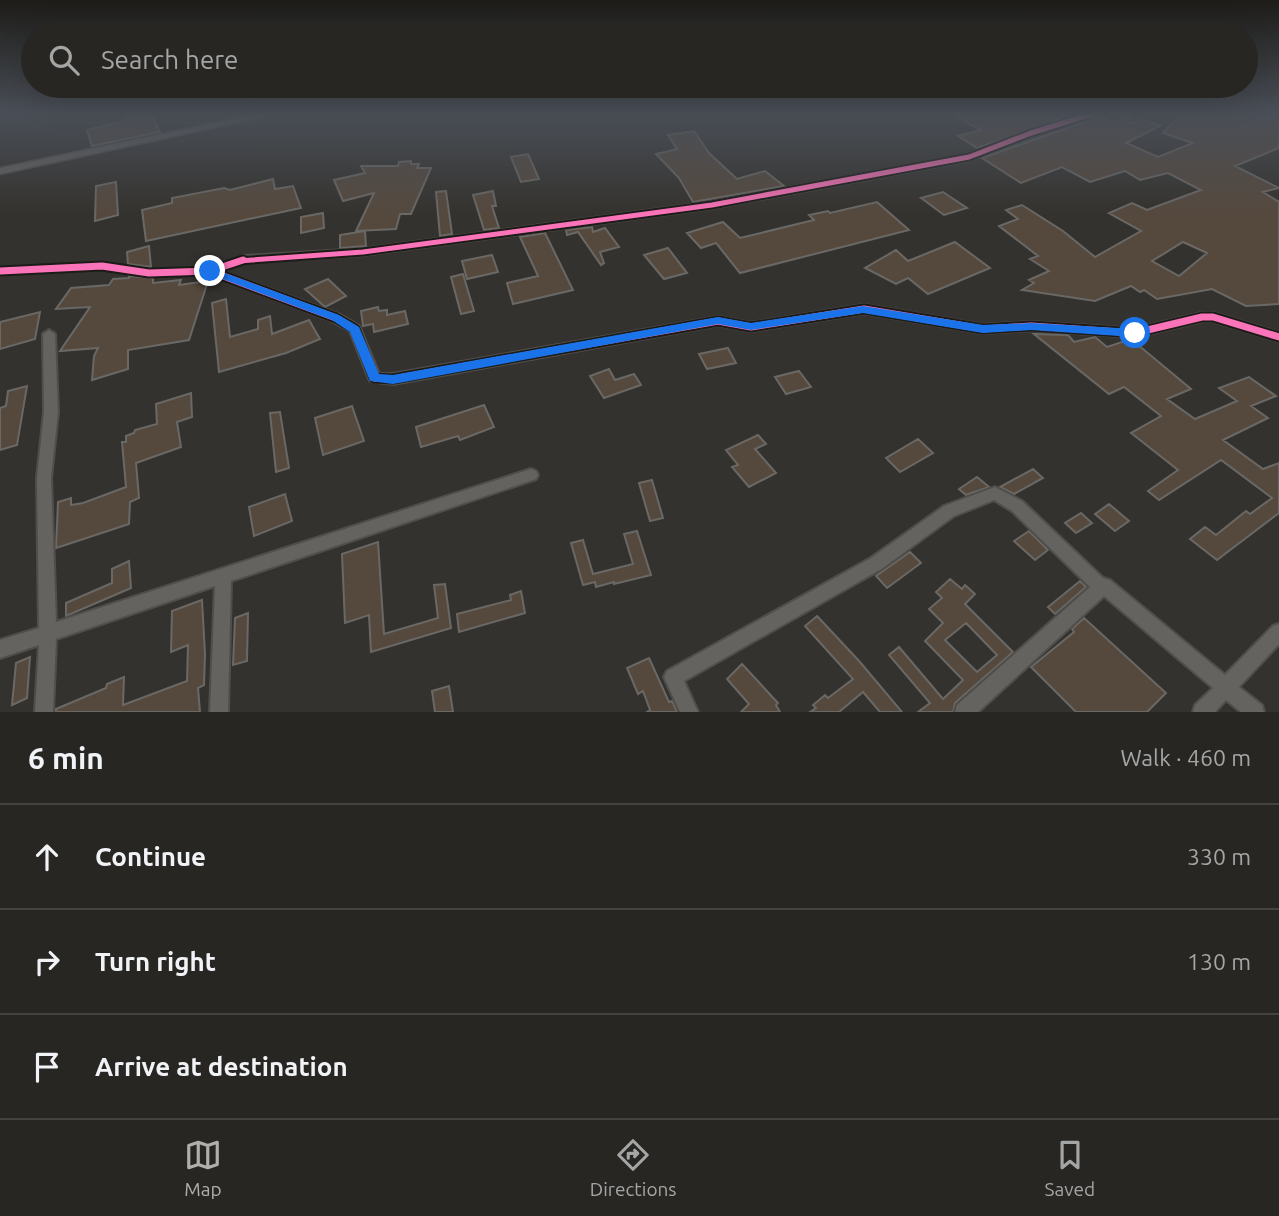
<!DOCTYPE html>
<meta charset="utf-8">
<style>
:root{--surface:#272622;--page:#33322f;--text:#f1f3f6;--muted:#a4a5a5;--line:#434340;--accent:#b2afab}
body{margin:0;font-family:Ubuntu,sans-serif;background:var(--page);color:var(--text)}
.stop{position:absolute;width:21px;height:21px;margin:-16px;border:5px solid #1a73e8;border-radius:50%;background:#fff}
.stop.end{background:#1a73e8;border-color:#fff;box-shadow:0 2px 7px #0008}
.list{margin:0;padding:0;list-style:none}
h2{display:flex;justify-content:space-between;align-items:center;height:91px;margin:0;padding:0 28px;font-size:30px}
h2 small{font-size:23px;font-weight:400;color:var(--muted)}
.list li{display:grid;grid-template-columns:46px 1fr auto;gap:21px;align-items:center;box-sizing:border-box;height:105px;padding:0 28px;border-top:2px solid var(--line)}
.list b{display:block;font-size:26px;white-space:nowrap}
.list em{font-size:23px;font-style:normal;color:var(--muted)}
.icon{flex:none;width:38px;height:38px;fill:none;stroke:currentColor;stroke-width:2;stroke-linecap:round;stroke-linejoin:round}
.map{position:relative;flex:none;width:1279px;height:712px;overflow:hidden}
.search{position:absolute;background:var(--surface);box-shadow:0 7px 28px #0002;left:21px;right:21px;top:21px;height:77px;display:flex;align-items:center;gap:18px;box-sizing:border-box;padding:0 24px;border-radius:38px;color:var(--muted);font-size:26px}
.sheet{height:406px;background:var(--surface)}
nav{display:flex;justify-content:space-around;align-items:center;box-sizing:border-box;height:98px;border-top:2px solid var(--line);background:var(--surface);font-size:19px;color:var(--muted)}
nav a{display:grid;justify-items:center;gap:4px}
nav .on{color:var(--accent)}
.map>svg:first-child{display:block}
.building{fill:#55493e;stroke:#6a6865;stroke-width:2;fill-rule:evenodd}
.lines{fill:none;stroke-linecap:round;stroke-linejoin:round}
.minor-casing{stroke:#504e4b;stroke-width:4}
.tertiary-casing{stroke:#504e4b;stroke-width:3}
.minor{fill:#646360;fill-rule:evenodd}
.tertiary{fill:#646360;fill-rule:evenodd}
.cycleway-far1-casing{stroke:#1c1b18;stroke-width:9}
.cycleway-casing{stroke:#1c1b18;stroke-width:11}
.cycleway-far1{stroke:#fb73b8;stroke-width:5}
.cycleway{stroke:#fb73b8;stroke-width:7}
.route{fill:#1a73e8}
</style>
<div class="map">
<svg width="1279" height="712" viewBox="0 0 1279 712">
<rect width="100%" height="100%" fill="#34322e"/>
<!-- building -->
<path class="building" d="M137,114H151L160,132L92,146L87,130L125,121L124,117Z
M951,114H1059L1066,117L977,148L958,136L981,130Z
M1180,114H1252L1267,119L1279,114V148L1235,166L1279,188L1263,192L1279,202V304L1246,306L1212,289L1157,299L1144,290L1140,292L1131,286L1095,301L1022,290L1034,283L1029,280L1049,271L1030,259L1038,256L999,226L1018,219L1006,210L1022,205L1063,231L1095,257L1141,231L1109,213L1132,203L1147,210L1201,190L1168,173L1140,180L1125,171L1090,182L1062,167L1021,183L982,158L1099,117L1114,122L1119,120L1133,124L1140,119L1160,126L1126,143L1158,157L1193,143L1163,133ZM1183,242L1207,253L1179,276L1152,261Z
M694,131L709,153L737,179L765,171L784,186L693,202L679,178L656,154L677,149L668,135Z
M528,154L539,179L521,182L511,157Z
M411,161V164H419L417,168H431L411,214H400L396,229L356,231L374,193L343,201L334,180L365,173L361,166H398L399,162Z
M273,179L275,189L293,186L301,208L146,241L142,210L172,203V198L224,188L230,190Z
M116,182L118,215L95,221L96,186Z
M446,191L452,234L440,236L436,192Z
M493,191L496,206H492L499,228L484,230L473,195Z
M943,192L967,208L944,215L921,198Z
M877,202L909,230L740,273L716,243L701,248L687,233L723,222L740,238L814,220L809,215L828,211L830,213Z
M323,213L324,228L301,233V217Z
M592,227L593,232L605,228L619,247L600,252L604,263L601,265L578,232L567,235L566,230Z
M365,231L366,246L340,248V235Z
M545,233L573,290L513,304L507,283L538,276L520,237Z
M955,242L990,268L928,294L908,278L896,284L865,268L896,250L908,261Z
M149,246L151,267L128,264L127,252Z
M668,248L687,273L664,279L644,255Z
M492,255L498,272L467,279L462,261Z
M463,274L474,311L461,314L451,277Z
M129,276L153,278V283L181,280L179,285L208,281L189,340L128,350V369L92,380L94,356L98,348L60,351L90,307L56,309L71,288L109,285L113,279L129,278Z
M328,279L346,296L325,307L305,289Z
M226,299L230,337L258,329V320L270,316L272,334L309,320L320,339L286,353L219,372L212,303Z
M378,307L379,311L387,310V315L405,311L408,324L374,332L373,324L363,326L361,311Z
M40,312L35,339L0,349V322Z
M1034,334L1068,335L1074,342L1095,337L1107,347L1131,339L1191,389L1167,399L1195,419L1237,401L1219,388L1249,377L1276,396L1251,406L1268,418L1223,440L1263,469L1279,463V513L1217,560L1190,539L1205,527L1216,535L1246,511L1250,514L1272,498L1221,460L1159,500L1148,491L1178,470L1131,433L1161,416L1124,387L1109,394Z
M728,348L736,363L707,369L699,354Z
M609,369L615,380L634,374L641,385L604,398L590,376Z
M799,371L811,387L786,394L775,377Z
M27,386L17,445L0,450V408L6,406L8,391Z
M191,393L192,417L177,422L181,447L136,463L139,498L130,502L129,524L56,548L58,502L71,498V505L83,503L126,487L122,442H126V436L134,433L135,430L157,424L156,404Z
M484,405L494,427L460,440L458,436L421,447L416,427Z
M352,406L364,441L323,455L315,418Z
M280,412L289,468L276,472L270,413Z
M758,435L766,444L755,449L776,473L749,487L732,467L738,465L726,450Z
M918,439L933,453L900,472L886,458Z
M1033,469L1043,478L1014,494L1000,487Z
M977,477L989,487L966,495L959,489Z
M652,480L663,518L650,521L639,483Z
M285,494L292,521L254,536L249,507Z
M1109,504L1129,521L1115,531L1095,514Z
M1081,513L1092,523L1076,533L1065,523Z
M637,531L651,575L614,584V582L596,587L595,582L583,585L571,543L583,540L593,574L633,564L624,534Z
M1029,531L1048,550L1035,560L1014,541Z
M378,542L384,634L438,618L434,585L445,584L451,628L371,652L369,615L345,623L342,554Z
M910,552L921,563L887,588L876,576Z
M129,561L131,588L66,616V603L112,583V569Z
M950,579L962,589L965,585L975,594L965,604L1013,652L955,703L953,712H918L930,703L889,655L899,647L943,699L963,680L925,641L943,623L929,609L942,598L936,592ZM966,623L997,655L977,672L945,640Z
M1080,581L1086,587L1055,614L1048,607Z
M521,591L525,613L459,632L457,614L511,600L510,595Z
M202,600L205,654L204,685L198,688L200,712H56V709L106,688L107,684L124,677L123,705L187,681L188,645L171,652L172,611Z
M248,613L247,661L233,665L235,618Z
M817,616L860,662L902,712H880L863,692L839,712H810L816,708L813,705L825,695L828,698L853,679L805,626Z
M1084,618L1166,693L1147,712H1076L1031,667L1074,632L1072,629Z
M30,657L27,698L12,705L16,663Z
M649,658L669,702L672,701L677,712H647L650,710L643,691L638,694L627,668Z
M742,664L778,703L776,705L780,712H741L749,704L727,679Z
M449,686L453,712H435L432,691Z"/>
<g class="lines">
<defs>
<path id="minor" d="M1084,114H1096L969,160L712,208L363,255L246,262L220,271L340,315L359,326L379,374H393L718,317L751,323L864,305L983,325L1031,322L1135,329L1202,313H1213L1279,333V341L1213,321H1202L1135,337L1031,330L983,333L864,313L751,331L718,325L393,384L370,381L350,331L332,321L209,274L149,276L102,269L0,274V268L102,263L149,270L209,268L245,256L363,249L712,202L967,155L1028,131Z
M1111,114H1123L1132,118L1128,120Z
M49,330L55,334L58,412L51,478L56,622L531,469L536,471L538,475L536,479L231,581L228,712H210L215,586L56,639L53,712H35L39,645L0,658V640L39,628L37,478L44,412L43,334Z
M995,487L1022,501L1103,578L1110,580L1225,675L1273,626L1279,624V644L1239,687L1262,705L1264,712H1241L1226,700L1215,712H1193L1195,705L1213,688L1104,596L978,712H955L957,705L1090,587L1012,511L994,500L954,516L883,568L684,681L698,712H680L664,677L667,671L871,558L944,506Z"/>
<path id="tertiary" d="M257,114H276L0,174V168Z"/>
</defs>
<!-- minor casing -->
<use href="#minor" class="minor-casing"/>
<!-- tertiary casing -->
<use href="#tertiary" class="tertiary-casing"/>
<!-- minor -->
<use href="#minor" class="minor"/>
<!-- tertiary -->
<use href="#tertiary" class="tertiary"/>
<defs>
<path id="cycleway-far1" d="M238,261L363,252L712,205L969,157L1031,133L1092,114"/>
<path id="cycleway" d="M0,271L102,266L149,273L210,271L336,318L355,329L374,378L393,379L718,321L751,327L864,309L983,329L1031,326L1135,333L1202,317H1213L1279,337
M210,271L243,260"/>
</defs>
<!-- cycleway-far1 casing -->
<use href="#cycleway-far1" class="cycleway-far1-casing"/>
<!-- cycleway casing -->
<use href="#cycleway" class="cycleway-casing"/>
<!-- cycleway-far1 -->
<use href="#cycleway-far1" class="cycleway-far1"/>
<!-- cycleway -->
<use href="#cycleway" class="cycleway"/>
</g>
<!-- sky -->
<linearGradient id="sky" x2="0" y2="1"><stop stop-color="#1d1c19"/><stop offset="0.53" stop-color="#4a4f57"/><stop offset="1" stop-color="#4a4f57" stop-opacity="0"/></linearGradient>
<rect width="1279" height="214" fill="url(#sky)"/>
<!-- route -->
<path class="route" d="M207,269H214L339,315L359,327L379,374L393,375L718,317L751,323L863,306L983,325L1031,323L1135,329L1140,333L1135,337L1031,330L983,333L863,313L751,330L718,324L393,384L370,381L350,332L332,320L207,273Z"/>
</svg>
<div class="stop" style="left:1135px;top:333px"></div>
<div class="stop end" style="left:210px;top:271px"></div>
<div class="search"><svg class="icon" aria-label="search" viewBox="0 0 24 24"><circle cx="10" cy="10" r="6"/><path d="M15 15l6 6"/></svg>Search here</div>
</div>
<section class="sheet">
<h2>6 min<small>Walk · 460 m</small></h2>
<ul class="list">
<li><svg class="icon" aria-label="ahead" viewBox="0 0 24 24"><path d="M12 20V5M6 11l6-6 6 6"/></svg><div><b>Continue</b></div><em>330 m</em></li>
<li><svg class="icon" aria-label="right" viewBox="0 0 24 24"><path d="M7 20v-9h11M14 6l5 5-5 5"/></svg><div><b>Turn right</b></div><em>130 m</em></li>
<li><svg class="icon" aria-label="arrive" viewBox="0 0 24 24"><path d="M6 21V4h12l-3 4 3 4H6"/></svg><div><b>Arrive at destination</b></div></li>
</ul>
</section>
<nav>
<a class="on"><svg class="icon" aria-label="map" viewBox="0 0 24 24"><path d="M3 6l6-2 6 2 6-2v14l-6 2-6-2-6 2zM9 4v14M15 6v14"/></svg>Map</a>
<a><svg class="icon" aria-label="directions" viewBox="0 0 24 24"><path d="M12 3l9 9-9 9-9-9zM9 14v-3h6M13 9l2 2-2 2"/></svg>Directions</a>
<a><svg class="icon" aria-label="saved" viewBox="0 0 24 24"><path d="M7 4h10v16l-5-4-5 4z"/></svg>Saved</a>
</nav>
